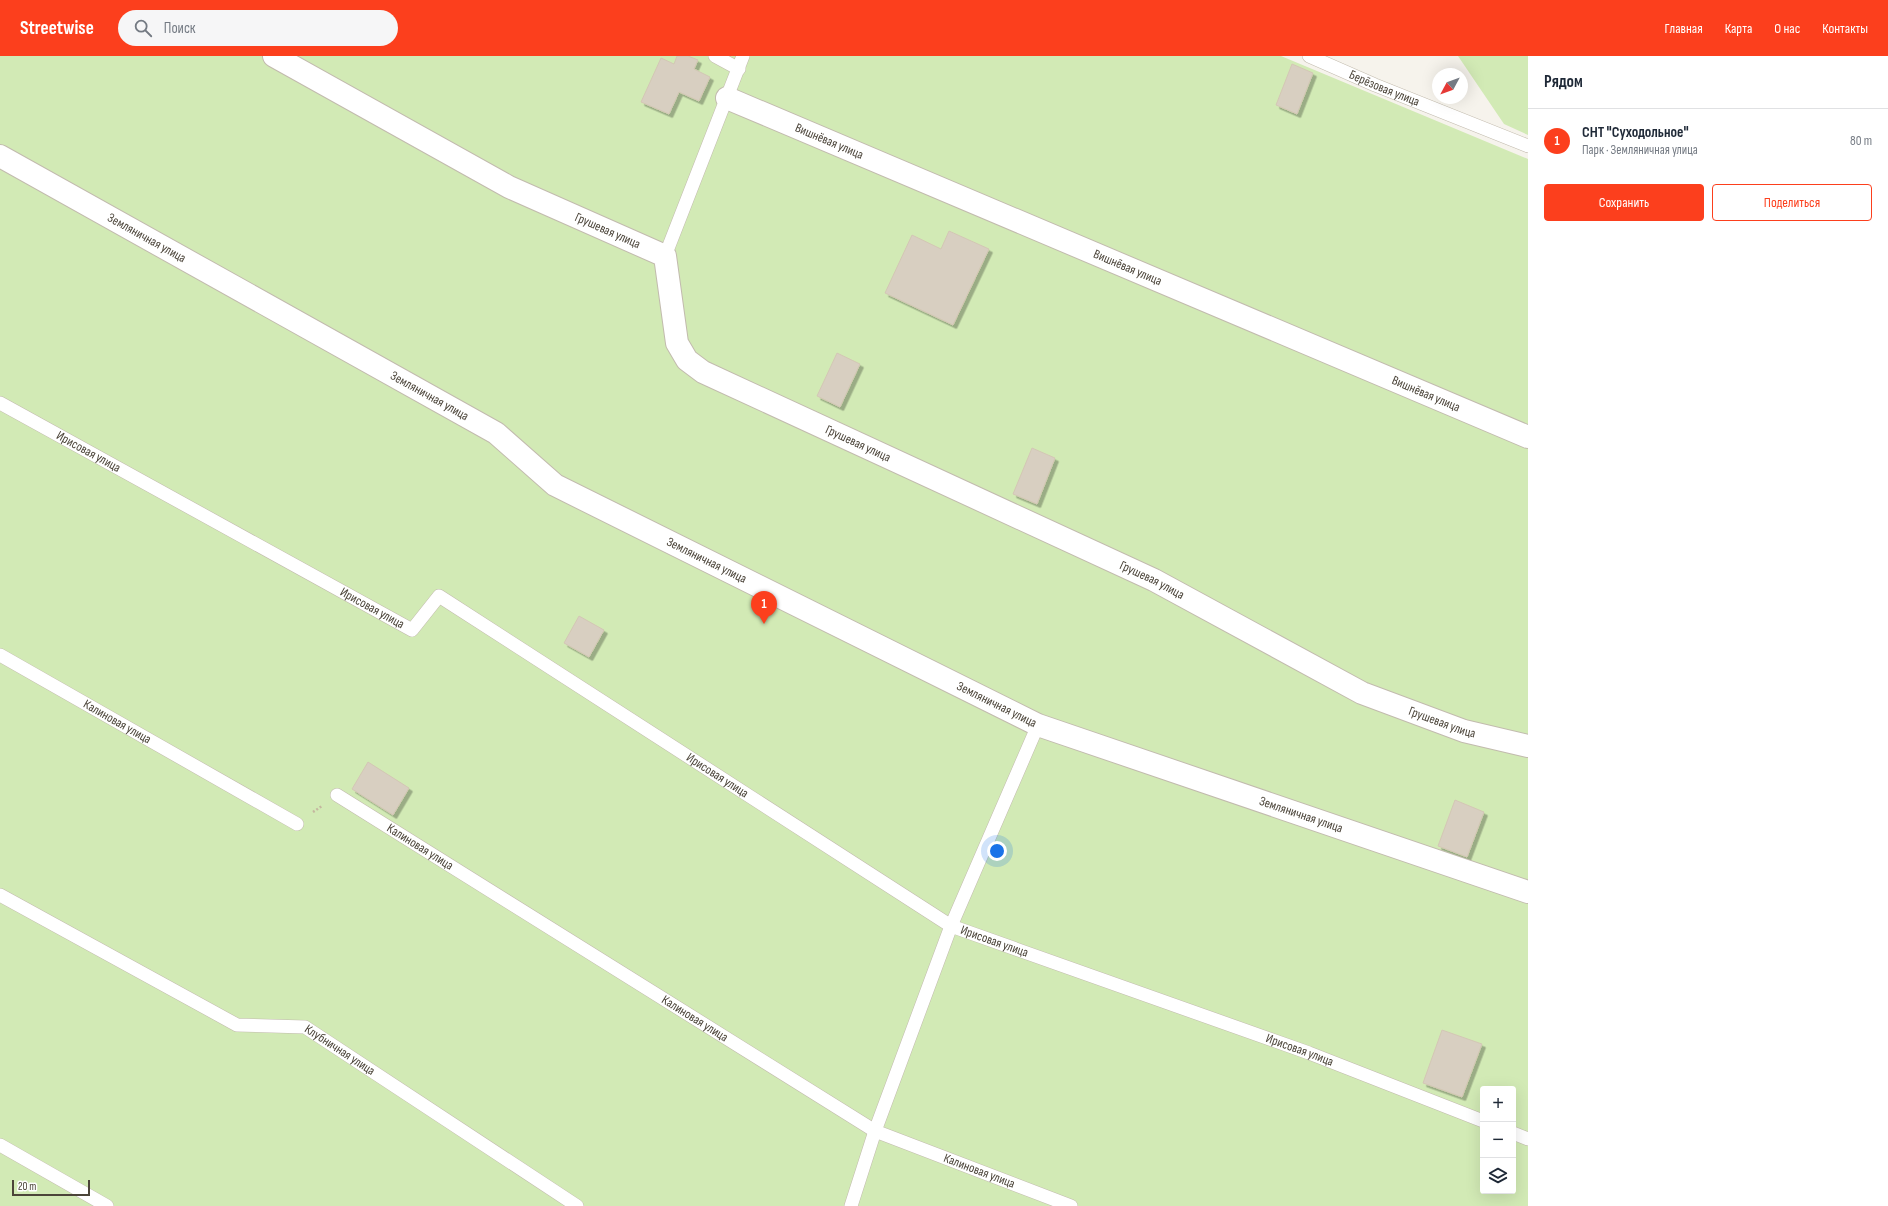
<!DOCTYPE html>
<html lang="ru">
<meta charset="utf-8">
<style>
:root{--surface:#fff;--page:#f6f6f7;--text:#1f2937;--muted:#747a83;--line:#e0e1e3;--accent:#fc3f1d}
body{margin:0;font-family:"Sofia Sans Condensed",sans-serif;background:var(--page);color:var(--text)}
.controls{position:absolute;right:12px;bottom:12px;display:grid;overflow:hidden;border-radius:4px;box-shadow:0 4px 16px #0002}
.controls button{width:36px;height:36px;display:grid;place-items:center;padding:0;border:0;border-bottom:1px solid var(--line);background:var(--surface);color:var(--text);font:20px sans-serif}
.compass{position:absolute;left:1432px;top:12px;width:36px;height:36px;border-radius:50%;background:var(--surface);box-shadow:0 4px 16px #0002;rotate:229deg}
.scale{position:absolute;left:12px;bottom:10px;width:78px;box-sizing:border-box;padding-left:4px;border:2px solid #4b4439;border-top:0;font-size:11px;line-height:14px;white-space:nowrap;color:#4b4439;-webkit-text-stroke:3px #fff;paint-order:stroke}
.you{position:absolute;left:997px;top:795px;width:14px;height:14px;margin:-10px;border:3px solid #fff;border-radius:50%;background:#1a73e8;box-shadow:0 0 0 6px #1a73e833}
.badge{display:grid;place-items:center;width:26px;height:26px;border-radius:50%;background:var(--accent);color:#fff;font-size:13px;font-weight:700}
.pin{position:absolute;translate:-50% -33px;filter:drop-shadow(0 1px 2px #0008)}
.pin::after{content:'';position:absolute;top:21px;width:14px;height:12px;background:inherit;clip-path:polygon(0 0,100% 0,50% 100%)}
.list{margin:0;padding:0;list-style:none}
h2{display:flex;justify-content:space-between;align-items:center;height:52px;margin:0;padding:0 16px;font-size:17px}
h2 small{font-size:13px;font-weight:400;color:var(--muted)}
.list li{display:grid;grid-template-columns:26px 1fr auto;gap:12px;align-items:center;box-sizing:border-box;height:64px;padding:0 16px;border-top:1px solid var(--line)}
.list b{display:block;font-size:15px;white-space:nowrap}
.list p{margin:0;font-size:13px;white-space:nowrap;color:var(--muted)}
.list em{font-size:13px;font-style:normal;color:var(--muted)}
.actions{display:flex;gap:8px;padding:12px 16px}
.actions a{flex:1;padding:9px 0;border:1px solid var(--accent);border-radius:4px;text-align:center;font-size:14px;color:var(--accent)}
.actions .main{background:var(--accent);color:#fff}
.icon{flex:none;width:22px;height:22px;fill:none;stroke:currentColor;stroke-width:2;stroke-linecap:round;stroke-linejoin:round}
.map{position:relative;flex:none;width:1528px;height:1150px;overflow:hidden}
header{display:flex;align-items:center;gap:24px;box-sizing:border-box;height:56px;padding:0 20px;background:var(--accent);color:#fff}
header strong{font-size:19px}
nav{display:flex;gap:22px;margin-inline-start:auto;font-size:14px}
.search{width:280px;height:36px;background:var(--page);display:flex;align-items:center;gap:10px;box-sizing:border-box;padding:0 14px;border-radius:22px;color:var(--muted);font-size:15px}
main{display:flex}
aside{flex:1;background:var(--surface)}
.map>svg:first-child{display:block}
.green{fill:#d2eab5;fill-rule:evenodd}
.building{fill:#d8cfc1;stroke:#d3c7b4;filter:url(#shadow)}
.lines{fill:none;stroke-linecap:round;stroke-linejoin:round}
.service-casing{stroke:#c2bbae;stroke-width:14}
.minor-casing{stroke:#c2bbae;stroke-width:24}
.path{stroke:#c4b79f;stroke-width:2.5;stroke-dasharray:2 2;stroke-linecap:butt}
.service{stroke:#fff;stroke-width:13}
.minor{stroke:#fff;stroke-width:22}
.labels{text-anchor:middle;dominant-baseline:central;stroke-width:3;stroke-linejoin:round;paint-order:stroke}
.street-label{font-size:13px;fill:#4b4439;stroke:#fff}
</style>
<header>
<strong>Streetwise</strong>
<div class="search"><svg class="icon" aria-label="search" viewBox="0 0 24 24"><circle cx="10" cy="10" r="6"/><path d="M15 15l6 6"/></svg>Поиск</div>
<nav><a>Главная</a><a>Карта</a><a>О нас</a><a>Контакты</a></nav>
</header>
<main>
<div class="map">
<svg width="1528" height="1150" viewBox="0 0 1528 1150">
<defs>
<filter id="shadow"><feDropShadow dx="3.5" dy="3.5" stdDeviation="0" flood-color="#0004"/></filter>
</defs>
<rect width="100%" height="100%" fill="#f6f3ec"/>
<!-- green -->
<path class="green" d="M0,0H1281L1528,103V1150H0ZM1483,1033H1513V1135H1483Z
M1458,0H1528V79L1504,68Z"/>
<!-- building -->
<path class="building" d="M677,0H688L698,4L694,13L710,21L699,45L679,36L669,58L641,46L661,2L674,8Z
M1292,8L1313,17L1297,58L1276,49Z
M949,175L989,193L953,269L885,237L912,179L941,193Z
M837,297L860,308L840,351L817,340Z
M1032,392L1055,402L1037,448L1013,438Z
M579,560L604,574L589,601L564,587Z
M368,706L409,732L393,759L352,733Z
M1455,744L1484,756L1467,801L1438,790Z
M1442,974L1482,988L1462,1041L1423,1027Z"/>
<g class="lines">
<defs>
<g id="service">
<path d="M715,0L739,13"/>
<path id="s1" d="M1309,0L1375,29L1528,90"/>
<path d="M665,200L743,0"/>
<path id="s2" d="M0,347L412,574L439,540L951,870L1309,997L1483,1065"/>
<path id="s3" d="M0,599L297,768"/>
<path id="s4" d="M337,739L875,1075L1071,1150"/>
<path id="s5" d="M0,839L237,969L305,971L577,1150"/>
<path d="M1513,1077L1528,1083"/>
<path d="M0,1089L107,1150"/>
<path d="M851,1150L875,1075L951,870L1038,669"/>
</g>
<g id="minor">
<path id="s6" d="M274,0L509,131L665,200L677,287L687,304L703,316L1154,524L1362,637L1464,675L1528,690"/>
<path id="s7" d="M727,42L1528,381"/>
<path id="s8" d="M0,100L496,377L555,429L1038,669L1528,836"/>
</g>
</defs>
<!-- service casing -->
<use href="#service" class="service-casing"/>
<!-- minor casing -->
<use href="#minor" class="minor-casing"/>
<!-- path -->
<path class="path" d="M313,756L322,750"/>
<!-- service -->
<use href="#service" class="service"/>
<!-- minor -->
<use href="#minor" class="minor"/>
</g>
<g class="labels">
<!-- street labels -->
<g class="street-label">
<text stroke="none"><textPath href="#s1" startOffset="82">Берёзовая улица</textPath></text>
<text stroke="none"><textPath href="#s7" startOffset="111">Вишнёвая улица</textPath></text>
<text stroke="none"><textPath href="#s6" startOffset="377">Грушевая улица</textPath></text>
<text stroke="none"><textPath href="#s8" startOffset="168">Земляничная улица</textPath></text>
<text stroke="none"><textPath href="#s7" startOffset="435">Вишнёвая улица</textPath></text>
<text stroke="none"><textPath href="#s7" startOffset="759">Вишнёвая улица</textPath></text>
<text stroke="none"><textPath href="#s8" startOffset="492">Земляничная улица</textPath></text>
<text stroke="none"><textPath href="#s6" startOffset="738">Грушевая улица</textPath></text>
<text stroke="none"><textPath href="#s2" startOffset="101">Ирисовая улица</textPath></text>
<text stroke="none"><textPath href="#s8" startOffset="816">Земляничная улица</textPath></text>
<text stroke="none"><textPath href="#s6" startOffset="1062">Грушевая улица</textPath></text>
<text stroke="none"><textPath href="#s2" startOffset="425">Ирисовая улица</textPath></text>
<text stroke="none"><textPath href="#s8" startOffset="1140">Земляничная улица</textPath></text>
<text stroke="none"><textPath href="#s3" startOffset="135">Калиновая улица</textPath></text>
<text stroke="none"><textPath href="#s6" startOffset="1386">Грушевая улица</textPath></text>
<text stroke="none"><textPath href="#s2" startOffset="845">Ирисовая улица</textPath></text>
<text stroke="none"><textPath href="#s8" startOffset="1464">Земляничная улица</textPath></text>
<text stroke="none"><textPath href="#s4" startOffset="98">Калиновая улица</textPath></text>
<text stroke="none"><textPath href="#s2" startOffset="1169">Ирисовая улица</textPath></text>
<text stroke="none"><textPath href="#s4" startOffset="422">Калиновая улица</textPath></text>
<text stroke="none"><textPath href="#s2" startOffset="1493">Ирисовая улица</textPath></text>
<text stroke="none"><textPath href="#s5" startOffset="380">Клубничная улица</textPath></text>
<text stroke="none"><textPath href="#s4" startOffset="746">Калиновая улица</textPath></text>
</g>
</g>
</svg>
<div class="controls">
<button>+</button>
<button>−</button>
<button><svg class="icon" aria-label="layers" viewBox="0 0 24 24"><path d="M12 4l9 5-9 5-9-5zM3 14l9 5 9-5"/></svg></button>
</div>
<svg class="compass" viewBox="-18 -18 36 36"><path d="M0-13l5 13h-10z" fill="#e53935"/><path d="M0 13l5-13h-10z" fill="#747a83"/></svg>
<div class="scale">20 m</div>
<div class="you"></div>
<div class="pin badge" style="left:764px;top:568px">1</div>
</div>
<aside>
<h2>Рядом<small></small></h2>
<ul class="list">
<li><span class="badge">1</span><div><b>СНТ &quot;Суходольное&quot;</b><p>Парк · Земляничная улица</p></div><em>80 m</em></li>
</ul>
<div class="actions"><a class="main">Сохранить</a><a>Поделиться</a></div>
</aside>
</main>
